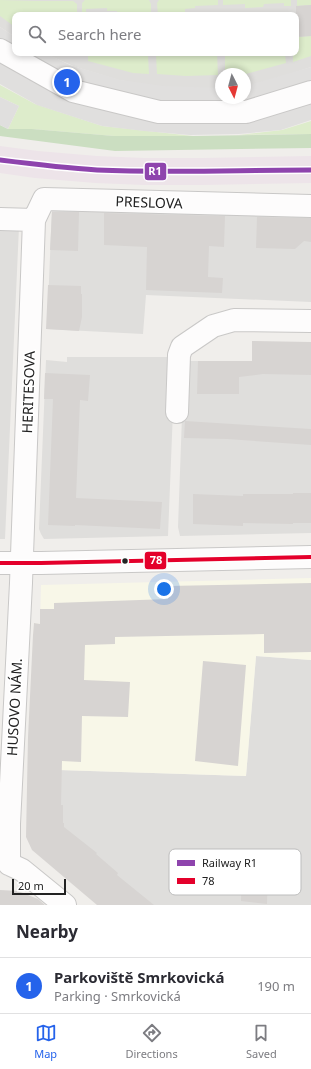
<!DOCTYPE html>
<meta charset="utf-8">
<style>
:root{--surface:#fff;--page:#f7f7f7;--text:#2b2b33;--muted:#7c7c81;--line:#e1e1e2;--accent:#2563eb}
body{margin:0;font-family:"Noto Sans",sans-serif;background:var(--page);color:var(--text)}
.compass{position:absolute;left:215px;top:68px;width:36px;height:36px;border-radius:50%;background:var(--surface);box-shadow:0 2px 6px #0003;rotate:174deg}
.scale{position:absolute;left:12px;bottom:10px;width:54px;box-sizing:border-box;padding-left:4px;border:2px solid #222;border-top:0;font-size:11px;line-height:14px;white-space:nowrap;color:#222;-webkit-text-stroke:3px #fff;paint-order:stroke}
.you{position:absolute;left:164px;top:589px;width:14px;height:14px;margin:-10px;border:3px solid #fff;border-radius:50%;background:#1a73e8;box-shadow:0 0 0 6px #1a73e833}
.badge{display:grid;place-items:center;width:26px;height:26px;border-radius:50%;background:var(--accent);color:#fff;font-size:13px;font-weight:700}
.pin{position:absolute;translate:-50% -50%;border:2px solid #fff;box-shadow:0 1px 4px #0006}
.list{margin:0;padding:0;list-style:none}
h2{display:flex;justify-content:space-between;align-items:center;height:52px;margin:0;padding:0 16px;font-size:17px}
h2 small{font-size:13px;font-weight:400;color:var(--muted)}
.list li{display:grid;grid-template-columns:26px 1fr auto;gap:12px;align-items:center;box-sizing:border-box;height:56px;padding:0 16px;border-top:1px solid var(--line)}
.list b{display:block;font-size:15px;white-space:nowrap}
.list p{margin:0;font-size:13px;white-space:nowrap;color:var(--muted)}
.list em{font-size:13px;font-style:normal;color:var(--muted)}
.icon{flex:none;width:22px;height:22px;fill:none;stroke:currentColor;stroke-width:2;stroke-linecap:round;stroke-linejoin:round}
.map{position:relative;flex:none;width:311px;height:905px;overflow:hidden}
.search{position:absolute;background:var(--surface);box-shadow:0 2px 6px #0003;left:12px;right:12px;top:12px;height:44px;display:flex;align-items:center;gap:10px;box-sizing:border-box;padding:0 14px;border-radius:8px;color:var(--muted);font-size:15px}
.sheet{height:108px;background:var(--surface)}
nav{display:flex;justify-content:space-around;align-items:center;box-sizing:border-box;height:56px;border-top:1px solid var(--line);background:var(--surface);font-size:11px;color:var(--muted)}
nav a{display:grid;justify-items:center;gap:2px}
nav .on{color:var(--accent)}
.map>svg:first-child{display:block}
.residential{fill:#dfdedc}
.industrial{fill:#ede4e9}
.education{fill:#f8f7e8}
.grass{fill:#ddeccb}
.forest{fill:#cbdec1}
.parking{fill:#e0dfde}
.building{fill:#d7d4d2}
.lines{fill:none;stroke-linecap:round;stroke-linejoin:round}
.minor-casing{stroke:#c9c8c7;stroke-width:24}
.minor{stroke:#fdfcfc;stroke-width:22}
.bus-1-casing{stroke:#fff;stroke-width:7}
.bus-1{stroke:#e4002b;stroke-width:4}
.rail-1-casing{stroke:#fff;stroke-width:8}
.rail-1{stroke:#8e44ad;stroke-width:5}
.bus-dot{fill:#222;stroke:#fff;stroke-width:1.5}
.labels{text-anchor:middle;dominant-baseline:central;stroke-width:3.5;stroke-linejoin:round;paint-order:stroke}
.street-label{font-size:14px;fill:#222;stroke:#fff}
.key{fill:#fff;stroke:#bdbdbd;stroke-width:1}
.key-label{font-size:11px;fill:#222}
.line-badge{stroke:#fff;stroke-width:1.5}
.badge-label{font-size:11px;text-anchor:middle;font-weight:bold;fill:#fff}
</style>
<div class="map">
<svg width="311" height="905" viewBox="0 0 311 905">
<rect width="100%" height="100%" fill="#f0eeeb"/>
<!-- residential -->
<path class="residential" d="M0,0H311V67L278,78L247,86H245V74H221V88H174L142,84L119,80L76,67L43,53H296V15H15V37L0,27Z
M52,208L311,217V302L146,295L143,334L47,329Z
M0,227H19L5,539H0Z
M253,342H311V533L180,536L178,527L184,361H240L252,363Z
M67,357H169L175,360L168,536L44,539L41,534L39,529L46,360L67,362Z
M256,656L311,660V905H98L28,769L246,776Z"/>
<!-- industrial -->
<path class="industrial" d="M0,146L38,151L97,156L145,158H202L311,156V183L202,185H144L95,183L35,178L0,173Z"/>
<!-- education -->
<path class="education" d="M311,578V660L256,656L246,776L28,769L34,623L40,624L41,585Z"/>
<!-- grass -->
<path class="grass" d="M0,0L35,1H73L77,4V12L57,13V15H15V27L0,16Z
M85,0H149L151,4V15H117V11H107V8L86,9V12H82V3Z
M159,0H218V5L195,6V8L185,9V15H158L157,3Z
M223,0H291V6H284V3L264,4L263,7L245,8V4L223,5Z
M297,0H311V5L297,6Z
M311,36V56L293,62V53H296V37Z
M88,53H127L128,56L148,55L149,74L133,73L88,61Z
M177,53H217L218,75L186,76L157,74L156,55H177Z
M225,53H285L286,63L246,74H225Z
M0,85L35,104L102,126L193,136H114L32,129H8L19,106L0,97Z
M311,121V134L239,135L282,130Z"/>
<!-- forest -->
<path class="forest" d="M0,125L8,129H32L114,136H193L311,134V148L115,151L0,136Z"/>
<!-- parking -->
<path class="parking" d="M0,27L15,37V53H45L70,65L121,80L163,86L221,88V98H245V86L311,67V120L281,130L239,134L190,135L144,131L102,126L37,105L0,84Z
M0,97L19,106L8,129L0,125Z"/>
<!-- building -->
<path class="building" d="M311,5V36L296,37V6Z
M52,212H79L78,251L50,250Z
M104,213L225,216L224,247L209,246L208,277L223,278L222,293L146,290L147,247L104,245Z
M257,217L311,218V242L304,241L295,249L256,248Z
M48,285L81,286V294H82V317L79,331L46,329Z
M252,341L311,342V375L263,374L239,377V394H197L198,361H252Z
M45,373L90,375L88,401L80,400L76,498L162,502L160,529L75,525V526L48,525L53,399H44Z
M185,421L311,429V445L227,439L184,438Z
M293,493H311V523H293V524L243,523V526L193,524V494L243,496V494H293Z
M311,583V652L264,653V634L115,637V644L85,645L84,680L130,682L128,717L82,716L81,762L62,761L61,805H63V823H64V827L97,853L96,854L118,873L117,875L154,905H97L32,850L26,837L28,737L33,635L34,623L40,624V609H54V603L168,599V586Z
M203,661L246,665L238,766L195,761Z
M242,859L268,862L267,904L241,901Z
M0,890L18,891L38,899L45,905H0Z"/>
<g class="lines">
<defs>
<path id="minor" d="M0,50L73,91L159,112H246L311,92
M0,219L34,220
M177,412L179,355L182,347L213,326L234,320L311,321
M0,563H41L311,557
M9,864V824L21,583L34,220L44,199L311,206
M9,864L22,870L65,905"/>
</defs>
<!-- minor casing -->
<use href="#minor" class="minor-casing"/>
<!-- minor -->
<use href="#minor" class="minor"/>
<defs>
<path id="bus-1" d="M0,563H41L311,557"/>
</defs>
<!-- bus-1 casing -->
<use href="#bus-1" class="bus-1-casing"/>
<!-- bus-1 -->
<use href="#bus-1" class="bus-1"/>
<defs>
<path id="rail-1" d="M0,160C32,164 65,168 97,170C169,173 240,170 311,170"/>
</defs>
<!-- rail-1 casing -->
<use href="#rail-1" class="rail-1-casing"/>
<!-- rail-1 -->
<use href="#rail-1" class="rail-1"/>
</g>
<!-- markers -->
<circle class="bus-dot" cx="125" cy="561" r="3.5"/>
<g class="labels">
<!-- street labels -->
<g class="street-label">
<text transform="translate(149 202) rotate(2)">PRESLOVA</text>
<text transform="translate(28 392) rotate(-88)">HERITESOVA</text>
<text transform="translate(14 707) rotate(-87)">HUSOVO NÁM.</text>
</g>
</g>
<!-- legend -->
<rect x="169" y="849" width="132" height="46" rx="6" class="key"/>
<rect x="177" y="860" width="18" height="6" fill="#8e44ad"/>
<rect x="177" y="878" width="18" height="6" fill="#e4002b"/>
<g class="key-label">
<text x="202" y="867">Railway R1</text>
<text x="202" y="885">78</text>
</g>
<g class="line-badge">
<rect x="144" y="162" width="23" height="19" rx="4" fill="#8e44ad"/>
<rect x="144" y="551" width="23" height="19" rx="4" fill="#e4002b"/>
</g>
<g class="badge-label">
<text x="155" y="175">R1</text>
<text x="156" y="564">78</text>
</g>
</svg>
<svg class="compass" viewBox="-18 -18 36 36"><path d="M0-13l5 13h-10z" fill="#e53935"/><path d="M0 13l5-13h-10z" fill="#7c7c81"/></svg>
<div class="scale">20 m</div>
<div class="you"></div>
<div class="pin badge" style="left:67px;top:82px">1</div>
<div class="search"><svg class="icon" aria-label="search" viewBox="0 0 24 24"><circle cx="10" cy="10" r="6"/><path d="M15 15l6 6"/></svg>Search here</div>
</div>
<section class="sheet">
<h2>Nearby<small></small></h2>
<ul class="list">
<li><span class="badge">1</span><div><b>Parkoviště Smrkovická</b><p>Parking · Smrkovická</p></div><em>190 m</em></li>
</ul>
</section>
<nav>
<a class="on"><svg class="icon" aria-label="map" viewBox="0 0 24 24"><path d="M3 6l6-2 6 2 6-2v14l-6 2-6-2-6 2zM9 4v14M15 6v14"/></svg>Map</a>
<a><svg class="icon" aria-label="directions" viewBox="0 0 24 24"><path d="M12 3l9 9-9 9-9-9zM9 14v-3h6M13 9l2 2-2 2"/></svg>Directions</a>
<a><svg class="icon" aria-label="saved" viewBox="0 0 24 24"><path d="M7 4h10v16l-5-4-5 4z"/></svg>Saved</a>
</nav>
